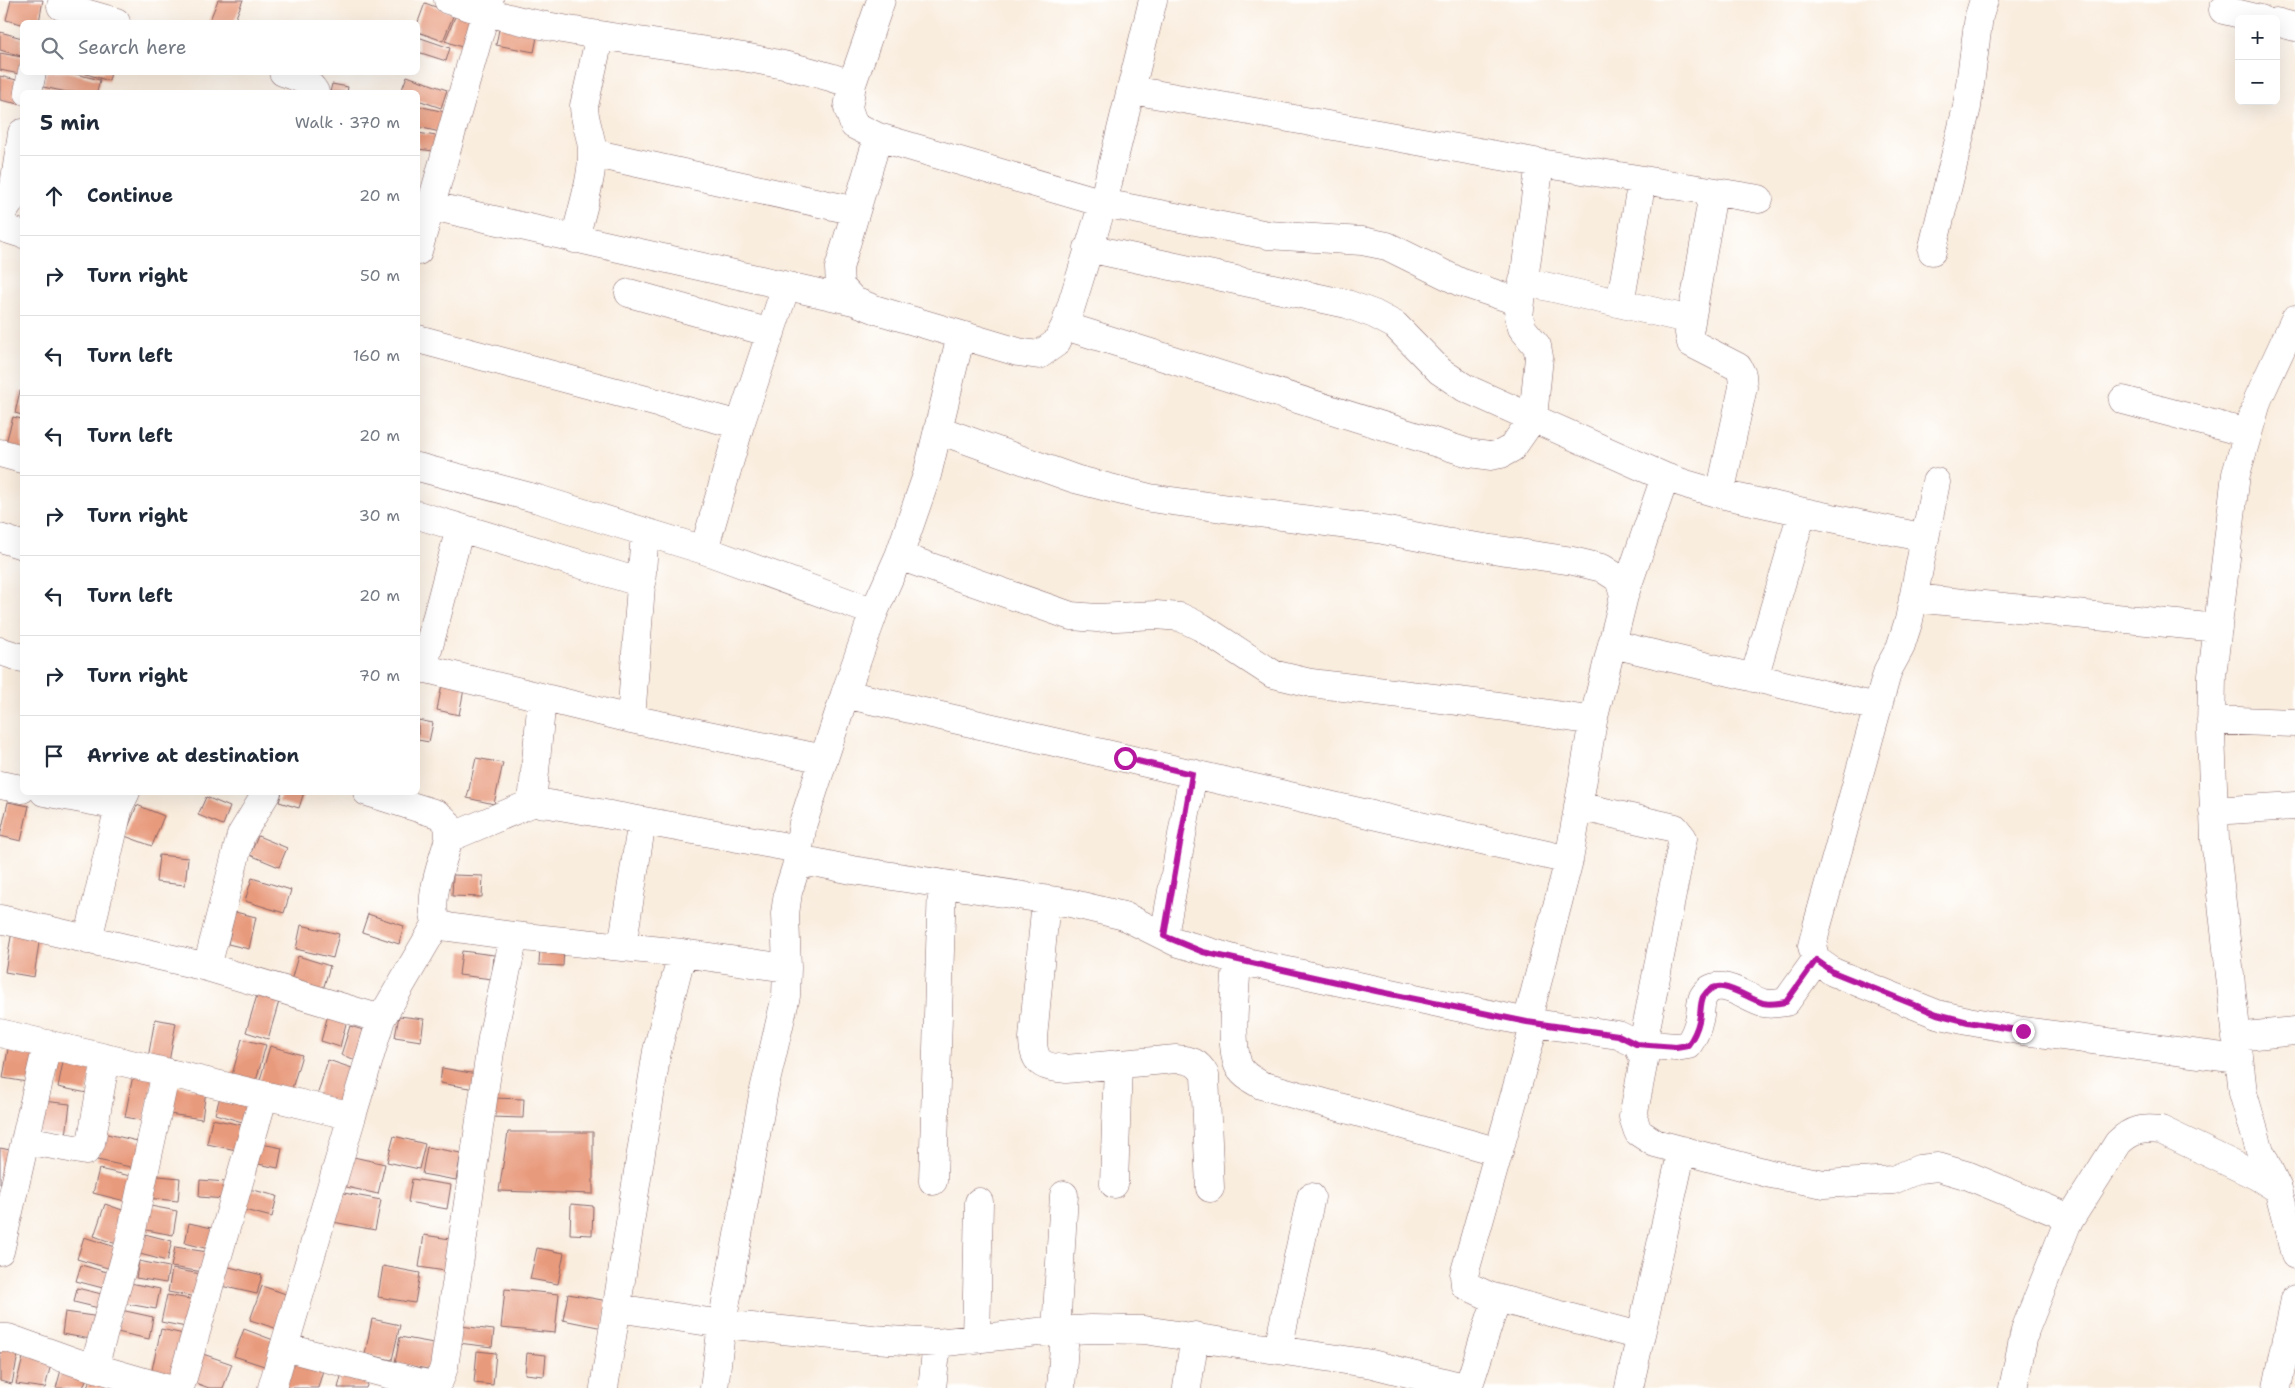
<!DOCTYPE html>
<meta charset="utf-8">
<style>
:root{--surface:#fff;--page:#f2f2f3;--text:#1f2937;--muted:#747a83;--line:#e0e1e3}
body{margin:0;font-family:"Shantell Sans",sans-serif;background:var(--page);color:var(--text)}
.controls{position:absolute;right:15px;top:15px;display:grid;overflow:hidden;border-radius:8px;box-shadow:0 5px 20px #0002}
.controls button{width:45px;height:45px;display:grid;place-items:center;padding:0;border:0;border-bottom:1px solid var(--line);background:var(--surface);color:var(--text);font:25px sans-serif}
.stop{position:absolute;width:15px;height:15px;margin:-11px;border:4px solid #b5179e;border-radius:50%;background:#fff}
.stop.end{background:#b5179e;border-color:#fff;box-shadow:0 1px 5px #0008}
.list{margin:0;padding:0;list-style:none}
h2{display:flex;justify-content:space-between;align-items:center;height:65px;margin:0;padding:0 20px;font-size:21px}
h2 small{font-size:16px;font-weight:400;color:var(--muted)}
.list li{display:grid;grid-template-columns:32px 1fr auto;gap:15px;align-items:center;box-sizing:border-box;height:80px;padding:0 20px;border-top:1px solid var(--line)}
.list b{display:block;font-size:19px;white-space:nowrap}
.list em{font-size:16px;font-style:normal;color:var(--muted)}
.icon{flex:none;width:28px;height:28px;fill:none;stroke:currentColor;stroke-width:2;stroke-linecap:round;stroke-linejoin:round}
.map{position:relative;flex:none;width:2295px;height:1388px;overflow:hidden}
.search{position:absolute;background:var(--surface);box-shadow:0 5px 20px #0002;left:20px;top:20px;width:400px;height:55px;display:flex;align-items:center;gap:12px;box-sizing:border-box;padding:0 18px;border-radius:8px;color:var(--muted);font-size:19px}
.panel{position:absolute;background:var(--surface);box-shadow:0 5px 20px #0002;left:20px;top:90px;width:400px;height:705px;border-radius:8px}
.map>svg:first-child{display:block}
.building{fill:#e89a7b}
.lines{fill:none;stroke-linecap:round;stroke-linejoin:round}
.minor-casing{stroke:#87676a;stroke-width:29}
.minor{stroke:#fff;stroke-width:28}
.route{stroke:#b5179e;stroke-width:6}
</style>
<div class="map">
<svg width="2295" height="1388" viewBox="0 0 2295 1388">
<rect width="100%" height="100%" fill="#fff"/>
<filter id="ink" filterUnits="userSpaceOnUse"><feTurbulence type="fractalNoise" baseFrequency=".02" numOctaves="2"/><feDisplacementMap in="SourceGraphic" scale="10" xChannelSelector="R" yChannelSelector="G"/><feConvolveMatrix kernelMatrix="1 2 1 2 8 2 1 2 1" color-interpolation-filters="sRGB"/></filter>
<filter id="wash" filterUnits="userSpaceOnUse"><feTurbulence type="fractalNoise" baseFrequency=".0096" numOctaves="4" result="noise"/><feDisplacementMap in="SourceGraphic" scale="20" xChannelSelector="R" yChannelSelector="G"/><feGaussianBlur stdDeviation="1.12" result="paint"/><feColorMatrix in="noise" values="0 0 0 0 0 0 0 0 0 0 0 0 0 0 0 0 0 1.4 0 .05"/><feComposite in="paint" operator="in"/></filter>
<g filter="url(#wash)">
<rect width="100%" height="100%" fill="#f9edde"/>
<g id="blocks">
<!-- building -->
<path class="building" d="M11,0H43L39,22L22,24L6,20Z
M218,0H243L234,22H209Z
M425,3L454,14L443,41L418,32V22Z
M457,12L481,21L470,50L445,41Z
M500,24L538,32L534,52L496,45Z
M0,32L22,38L21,56L0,50Z
M418,37L450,48L446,61L418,52Z
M0,53L22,57L19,74L0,70Z
M46,72H68L100,80L97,92H67L43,87Z
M80,72H111L109,81Z
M0,76L25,82L19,104L0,100Z
M407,76L447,90L441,108L418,100V92H401Z
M332,84L348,87L347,92H330Z
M418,106L445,112L440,132L418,127Z
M418,133L436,136L433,151L418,149Z
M20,391H22V415L15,413Z
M13,417L22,419V455L4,450Z
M443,679L465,684L459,715L437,710Z
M418,720L433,723L429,742L418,740Z
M476,758L503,763L494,804L467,798Z
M282,792H304L299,808L279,802Z
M206,797L230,807L223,825L198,815Z
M8,802L29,806L21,841L0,836Z
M137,805L164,816L152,846L125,836Z
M258,836L287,848L279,867L250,855Z
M159,855L188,858L185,885L156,882Z
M453,875L483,876L482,897L452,896Z
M252,878L291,890L284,913L245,901Z
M235,912L256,917L249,949L228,944Z
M368,914L404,926L399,944L362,932Z
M301,925L339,934L333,958L296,949Z
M12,931L40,936L34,977L5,972Z
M540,945L564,946L563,966L539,965Z
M462,951L494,955L492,979L459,975Z
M298,956L330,966L322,993L290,984Z
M258,992L280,998L268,1039L246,1032Z
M329,1011L348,1016L340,1047L321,1041Z
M399,1016L424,1019L421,1041L395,1037Z
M155,1019L176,1023L169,1062L148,1058Z
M350,1026L376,1034L366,1063L341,1055Z
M242,1039L266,1045L256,1081L232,1075Z
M9,1043L39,1049L33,1083L3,1078Z
M270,1046L302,1055L291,1092L259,1083Z
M64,1057L93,1063L87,1093L58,1087Z
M328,1060L358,1070L347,1105L317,1096Z
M442,1068L477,1074L475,1089L440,1083Z
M133,1075L153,1078L145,1121L125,1117Z
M167,1085L206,1091L202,1119L163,1113Z
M223,1087L257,1098L249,1124L215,1114Z
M491,1098L524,1099L523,1118L490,1117Z
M43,1101L70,1104L66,1136L39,1133Z
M212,1119L251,1127L246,1152L207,1144Z
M508,1132H593V1194L499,1191Z
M103,1133L146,1143L140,1169L97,1160Z
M394,1136L425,1144L419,1169L387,1162Z
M257,1143L282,1148L278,1168L253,1163Z
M427,1147L461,1153L456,1180L422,1174Z
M0,1148L10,1150L3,1184H0Z
M349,1156L385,1164L378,1194L342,1186Z
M99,1169L135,1177L129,1202L93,1193Z
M148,1175L180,1178L178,1201L146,1198Z
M412,1179L451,1185L447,1209L408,1202Z
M200,1180L226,1182L225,1199L199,1197Z
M241,1187L277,1196L272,1217L236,1208Z
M339,1192L381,1200L375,1230L333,1222Z
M105,1204L131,1213L119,1245L94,1236Z
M571,1204L593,1206L592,1235L570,1234Z
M145,1205L177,1211L173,1235L141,1229Z
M189,1223L221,1230L216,1251L185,1243Z
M137,1232L172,1241L167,1261L132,1252Z
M424,1235L450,1239L445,1271L419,1267Z
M84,1237L125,1250L118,1271L77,1259Z
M175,1247L214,1253L210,1273L171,1267Z
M537,1248L564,1253L558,1284L530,1279Z
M139,1261L169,1267L166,1283L136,1278Z
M217,1264L262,1275L257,1294L212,1284Z
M81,1265L118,1275L114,1291L76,1281Z
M383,1266L420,1273L415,1303L378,1297Z
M172,1269L207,1275L202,1298L168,1292Z
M120,1281L160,1289L156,1309L116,1302Z
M262,1286L295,1297L284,1331L250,1320Z
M77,1288L110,1296L107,1310L74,1302Z
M505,1289L559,1294L555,1333L501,1328Z
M568,1294L608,1301L603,1328L563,1320Z
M167,1295L201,1301L196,1329L161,1322Z
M121,1310L153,1317L149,1339L117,1332Z
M65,1312L100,1317L96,1340L62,1334Z
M372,1319L400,1325L392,1360L365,1354Z
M460,1326L494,1330L492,1347L458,1343Z
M161,1329L188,1335L178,1380L151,1374Z
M244,1329L276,1341L267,1367L234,1356Z
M400,1337L439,1344L433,1370L395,1363Z
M0,1346L19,1350L12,1384L0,1381Z
M477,1351L496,1353L493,1385L474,1383Z
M200,1353L232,1364L223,1388H209L190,1381Z
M527,1353L546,1355L544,1376L525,1374Z
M24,1354L52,1360L45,1388L16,1384Z
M293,1362L323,1370L318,1388H285Z
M61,1370L87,1377L83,1388H56Z
M342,1373L369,1380L366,1388H338Z
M91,1376L114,1384L112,1388H87Z"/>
</g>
</g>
<g filter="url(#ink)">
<use href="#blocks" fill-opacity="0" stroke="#87676a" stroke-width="1"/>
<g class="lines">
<defs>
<path id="minor" d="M448,0C484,12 520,22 558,28C657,47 755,51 852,84
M881,0L852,84L848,108L854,125L878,137L1103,203L1268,235L1362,241L1387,246L1460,282L1520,302
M61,6L116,22
M2223,10L2261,19
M2276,22L2295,27
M283,72C297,77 307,79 315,92
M1132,90L1540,163L1759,199
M28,92L32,72
M878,137L839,268L840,286L854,301L877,310L1018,352L1039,355L1056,343L1065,326L1103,203L1153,0
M592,153L856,211
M1713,193L1689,333L1691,343L1738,367L1742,375L1743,387L1720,494
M432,206L854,301
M0,217L12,199L22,133
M0,227L22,234
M575,239C581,212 593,178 592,151C592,136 584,122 584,106L600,35
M1088,248L1347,304L1374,314L1395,325L1440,371L1465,388L1665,477L1689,485L1720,494L1925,538
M418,251L489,0
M1932,251L1967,107L1979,16L1984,0
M1523,281L1691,320
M629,293L771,333
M1620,303L1642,181
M2295,319L2258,399L2236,474L2212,676L2211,732L2215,840L2243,1093L2260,1151L2278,1189L2295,1255
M1065,326L1469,453L1490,456L1501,454L1512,448L1533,418L1539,357L1537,346L1522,328L1519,316L1540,163
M418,339L740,425
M2123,400L2247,433
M939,430L1075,479L1150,498L1383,530L1445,542L1573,561L1602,568L1619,579L1624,596L1593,721L1569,860L1527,1022
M0,453L22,459
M418,467L538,499L704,550L874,612
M1936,482L1909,620L1900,648L1888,670L1817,926L1812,946L1816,960L1833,972L1877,990L1937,1014L1968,1021L2023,1031L2238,1059
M418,515L642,583
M0,538L22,545
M704,550L740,425L786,286
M899,556L1071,616L1097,618L1156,615L1180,617L1201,627L1273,674L1311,683L1499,706L1593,721
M1624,596L1665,477
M1913,598L2218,628
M1612,644L1877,707
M0,651L22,658
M418,667L631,719L824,759
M423,669L460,528
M1754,678L1802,512
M845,694L1569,860
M631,719L645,532
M2211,720L2295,723
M0,785L22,789
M44,792L119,806
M367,792L437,814C448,821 449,825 449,838C443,861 426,902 437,923L448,927L514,936L682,953L787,968
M532,803L542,698
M1578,806L1675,828L1683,838L1643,1044
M2213,811L2295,806
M449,838L532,803L549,804L799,849
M796,867L803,823L845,694L874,612L899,556L927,475L961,335
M1046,900L1033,1038C1033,1064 1043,1067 1066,1069L1176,1059C1191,1060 1198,1062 1205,1075L1210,1188
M0,919L207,967L381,1019L437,923
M1164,936L1193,773
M88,940L119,806L126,792
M622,947L642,821
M1237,960C1236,986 1229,1042 1238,1065C1242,1075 1253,1080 1261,1085L1499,1152
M207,967L241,835L267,792
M1535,1023L1464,1275L1465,1285L1489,1296L1640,1336
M0,1033L352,1116L272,1388
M2236,1037L2295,1031
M1637,1044L1676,1047L1688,1045C1693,1038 1697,1030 1699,1020C1701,1013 1700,1004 1703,997C1717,973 1745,998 1763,1003C1771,1005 1778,1003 1786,1002L1816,960
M352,1116L381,1019
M25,1140L86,1151L91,1143L106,1058
M933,1181L942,884
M1114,1184L1118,1064
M2067,1224L2118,1143C2132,1129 2142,1128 2161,1130L2257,1176L2278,1189
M0,1251L47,1045
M617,1308L722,1324L873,1339L937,1343L1038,1332L1091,1329L1144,1330L1372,1364L1468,1388
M1056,1331L1064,1195
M0,1338H8L75,1362L165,1388
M976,1340L979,1202
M284,1347L418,1382L430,1384L440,1379L444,1367L492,1038L514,936
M1278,1349L1311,1197
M94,1367L129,1244L166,1072
M180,1388L264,1095
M604,1388L657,1051L682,953
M714,1388L722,1324L764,1090L786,996L787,968L785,914L788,892L796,867L814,862L852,870L1070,903L1124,916L1176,942L1237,960L1527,1022L1618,1035L1637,1044L1644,1060L1633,1117L1638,1132L1655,1143L1771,1174L1824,1184L1893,1180L1919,1169L1938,1167L1969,1176L2058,1213L2067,1224L2025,1330L2013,1388
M932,1388L937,1343
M1061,1388L1065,1331
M1187,1388L1195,1336
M1468,1388L1497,1298
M1629,1388L1682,1150
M2277,1388L2295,1299"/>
</defs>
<!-- minor casing -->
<use href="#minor" class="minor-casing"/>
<!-- minor -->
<use href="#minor" class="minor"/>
</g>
</g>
<g class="lines" filter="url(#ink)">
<!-- route -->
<path class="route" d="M1125,758L1192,774L1164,936L1203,952L1376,991L1527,1022L1618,1035L1636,1044L1676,1047L1688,1045C1693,1038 1697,1030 1699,1021C1701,1013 1700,1004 1703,997C1717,973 1745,998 1763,1003C1771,1005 1778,1003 1786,1002L1816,960L1833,972L1937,1014L1968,1022L2023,1031"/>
</g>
</svg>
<div class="controls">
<button>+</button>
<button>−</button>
</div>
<div class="stop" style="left:1125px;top:758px"></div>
<div class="stop end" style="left:2023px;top:1031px"></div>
<div class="search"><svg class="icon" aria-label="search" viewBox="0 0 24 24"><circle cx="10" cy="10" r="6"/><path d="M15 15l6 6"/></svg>Search here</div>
<section class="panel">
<h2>5 min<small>Walk · 370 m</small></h2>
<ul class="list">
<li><svg class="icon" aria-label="ahead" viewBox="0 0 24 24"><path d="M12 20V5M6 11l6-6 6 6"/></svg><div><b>Continue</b></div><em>20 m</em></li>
<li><svg class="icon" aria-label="right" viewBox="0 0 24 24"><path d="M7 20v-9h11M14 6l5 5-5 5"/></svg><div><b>Turn right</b></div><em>50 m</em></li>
<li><svg class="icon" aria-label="left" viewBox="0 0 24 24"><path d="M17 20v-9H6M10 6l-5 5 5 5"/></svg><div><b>Turn left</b></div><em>160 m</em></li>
<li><svg class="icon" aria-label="left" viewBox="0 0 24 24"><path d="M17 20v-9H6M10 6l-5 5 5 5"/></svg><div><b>Turn left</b></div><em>20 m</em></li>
<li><svg class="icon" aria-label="right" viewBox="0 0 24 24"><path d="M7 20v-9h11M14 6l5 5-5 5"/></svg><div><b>Turn right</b></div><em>30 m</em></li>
<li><svg class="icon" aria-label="left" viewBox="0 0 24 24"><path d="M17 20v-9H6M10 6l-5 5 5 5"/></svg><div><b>Turn left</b></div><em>20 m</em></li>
<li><svg class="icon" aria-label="right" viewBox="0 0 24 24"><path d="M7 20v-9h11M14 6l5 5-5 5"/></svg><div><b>Turn right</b></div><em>70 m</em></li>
<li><svg class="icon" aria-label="arrive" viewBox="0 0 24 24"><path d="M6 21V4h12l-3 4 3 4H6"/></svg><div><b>Arrive at destination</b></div></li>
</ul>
</section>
</div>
